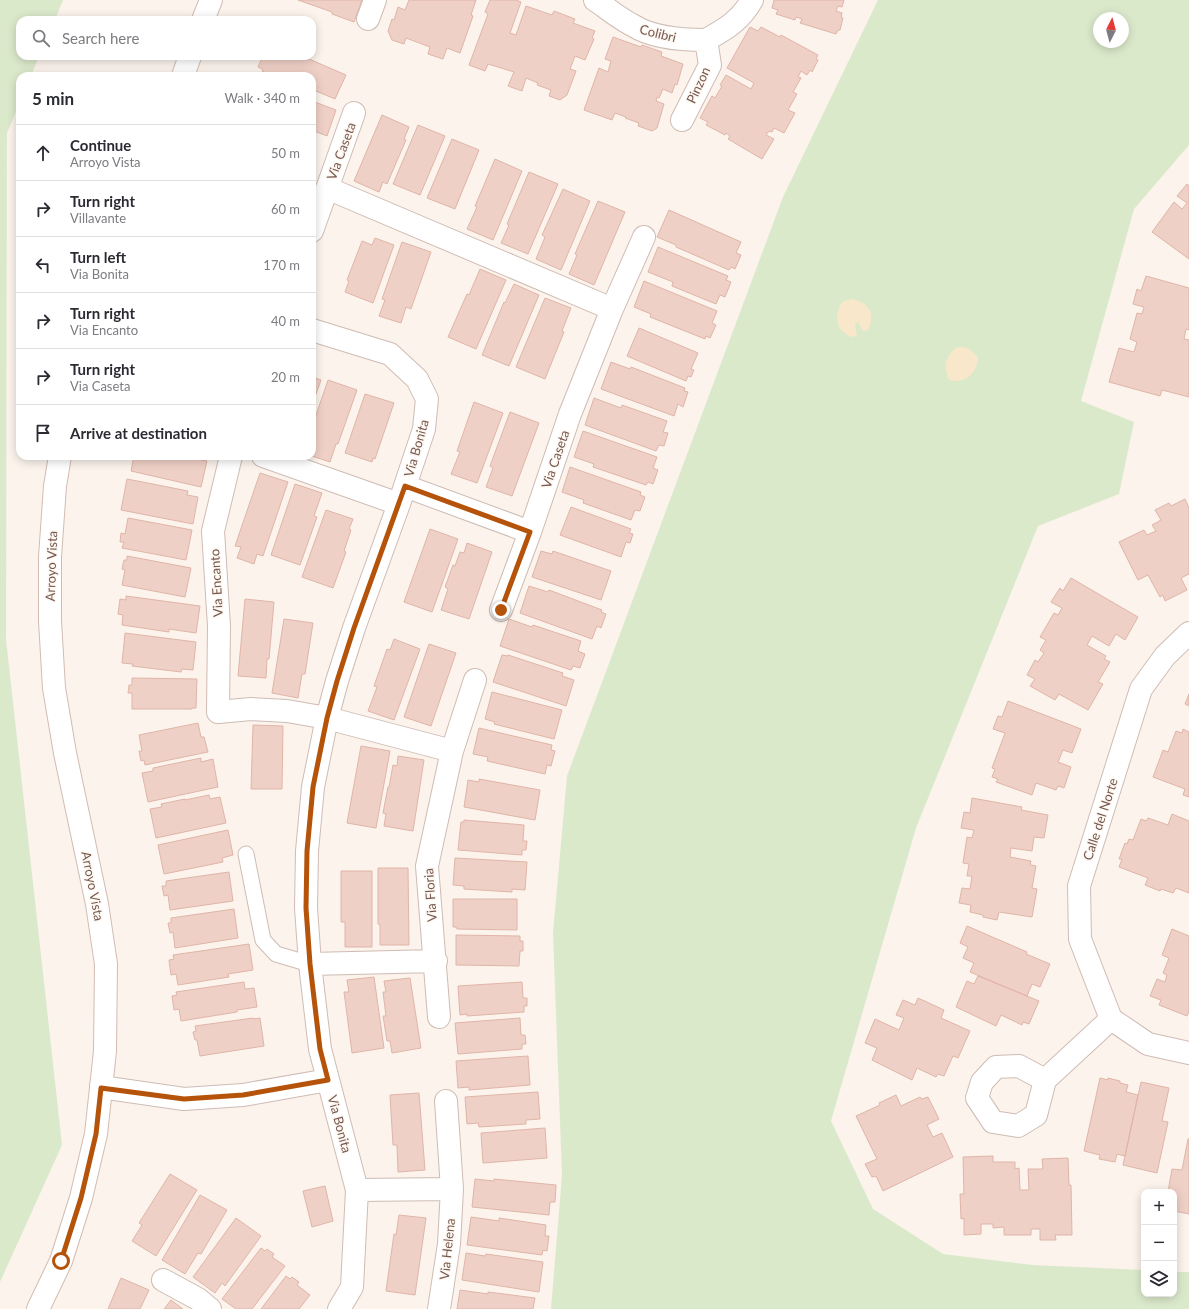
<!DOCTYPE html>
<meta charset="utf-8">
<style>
:root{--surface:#fff;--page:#f2f2f3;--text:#2b2b33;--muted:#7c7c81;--line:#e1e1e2}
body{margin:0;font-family:Lato,sans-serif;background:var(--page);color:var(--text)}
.controls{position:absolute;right:12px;bottom:12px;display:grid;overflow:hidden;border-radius:8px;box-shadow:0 2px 10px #0003}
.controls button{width:36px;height:36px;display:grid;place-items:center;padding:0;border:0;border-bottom:1px solid var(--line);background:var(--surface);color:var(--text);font:20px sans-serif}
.compass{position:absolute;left:1093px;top:12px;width:36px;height:36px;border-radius:50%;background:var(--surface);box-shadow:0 2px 10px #0003;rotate:6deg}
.stop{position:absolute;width:12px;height:12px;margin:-9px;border:3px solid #b45309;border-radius:50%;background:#fff}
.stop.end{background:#b45309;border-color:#fff;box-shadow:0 1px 4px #0008}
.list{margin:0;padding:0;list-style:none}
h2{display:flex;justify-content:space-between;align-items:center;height:52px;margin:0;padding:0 16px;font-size:17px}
h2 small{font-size:13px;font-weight:400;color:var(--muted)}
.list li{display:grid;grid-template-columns:26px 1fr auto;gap:12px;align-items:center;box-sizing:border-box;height:56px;padding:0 16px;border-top:1px solid var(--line)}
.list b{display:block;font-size:15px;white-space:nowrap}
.list p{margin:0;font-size:13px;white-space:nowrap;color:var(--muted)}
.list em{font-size:13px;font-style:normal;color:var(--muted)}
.icon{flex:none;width:22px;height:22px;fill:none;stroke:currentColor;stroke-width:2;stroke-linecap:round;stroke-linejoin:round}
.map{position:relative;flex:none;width:1189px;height:1309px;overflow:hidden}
.search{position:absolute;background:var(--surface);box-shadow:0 2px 10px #0003;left:16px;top:16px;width:300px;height:44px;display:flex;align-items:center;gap:10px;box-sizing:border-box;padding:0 14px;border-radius:12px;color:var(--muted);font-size:15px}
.panel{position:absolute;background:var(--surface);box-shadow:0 2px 10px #0003;left:16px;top:72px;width:300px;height:388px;border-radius:12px}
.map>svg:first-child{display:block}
.green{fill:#dbe9cb;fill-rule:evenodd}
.sand{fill:#f8e7ca}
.building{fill:#efd0c6;stroke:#e0b5a7}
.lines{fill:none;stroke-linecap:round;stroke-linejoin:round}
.lane-casing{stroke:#cfbcb4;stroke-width:17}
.street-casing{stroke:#cfbcb4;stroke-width:24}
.secondary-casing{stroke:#d2bcb2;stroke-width:24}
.lane{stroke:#fff;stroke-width:15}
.street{stroke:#fff;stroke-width:22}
.secondary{stroke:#fff;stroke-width:22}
.route{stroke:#b45309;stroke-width:5}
.labels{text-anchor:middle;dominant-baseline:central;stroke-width:3;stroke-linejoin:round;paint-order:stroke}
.street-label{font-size:13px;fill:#755850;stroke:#fef8f2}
</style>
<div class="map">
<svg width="1189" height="1309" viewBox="0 0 1189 1309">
<rect width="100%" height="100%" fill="#fbf3ec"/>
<!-- green -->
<path class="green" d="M0,0H63L55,20H20V56H39L31,76H20V102L7,133L6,639L62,1145L0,1282Z
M878,0H1189V145L1134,209L1081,401L1134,422L1119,494L1038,526L916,828L831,1121L873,1209L943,1254L1033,1265L1144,1270V1294H1174V1272H1189V1309H551L562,1175L553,933L567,776L783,197ZM1099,18H1123V42H1099Z"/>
<!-- sand -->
<path class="sand" d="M851,299C869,302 876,313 868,330L865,331L862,330L858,322L855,324L857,336L852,337C835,331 834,316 842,302Z
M958,347C968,347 972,350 978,358C976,374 966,384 949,380C943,365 945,356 958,347Z"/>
<!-- building -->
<path class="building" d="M298,0H362L354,22L332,14V12Z
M409,0H476L471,15L473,16L460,53L447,48L443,59L428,54L430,47L406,38L404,44L392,40L388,31L392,19L394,20L398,7L405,10Z
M490,0H516L521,2L510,33L516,35L526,6L552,15L554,11L575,19L573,23L595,31L592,38L594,39L585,60L575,56L570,69L576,71L567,95L560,100L549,96L551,90L537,85L538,83L526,78L522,91L508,86L514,72L488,64L485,71L469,65L488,14L485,12Z
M774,0H844L842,7L838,6L836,11L842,13L841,17L843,18L840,30H838L836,34L800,23L802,19L796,17L795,20L776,14L778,10L772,8Z
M750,27L758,31L761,27L780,37L781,35L818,55L816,59L818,60L812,72L810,70L807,75L801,71L798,77L801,78L793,92L797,94L788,110L795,113L784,133L774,128L772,132L769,131L766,135L774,139L762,159L728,139L730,136L726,133L725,135L706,125L708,122L700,118L712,96L715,98L722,86L720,85L726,75L751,89L754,83L727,68Z
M613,37L641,47L642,45L662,52L661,56L683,64L677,85L675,84L672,93L663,89L659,98L657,97L656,101L664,104L657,128L652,131L638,126L639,123L625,118L626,117L615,113L612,120L584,110L599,68L608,72L611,61L605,59Z
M263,56H302L346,75L335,99L316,91L315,94L312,93V76H273L262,71L263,69L258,67Z
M312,101L336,110L327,136L312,130Z
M382,115L409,127L404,139L406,140L387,184L383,182L379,192L354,181Z
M418,125L445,136L420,195L393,184Z
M452,139L479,150L455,209L427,198Z
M495,159L522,171L493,240L467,229L477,207L475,206Z
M529,172L558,184L528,254L501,243L509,225L507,224Z
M1187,184L1189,186V259L1152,232L1174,202L1182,209L1187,203L1177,196Z
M563,189L590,201L561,270L536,259L545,237L542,235Z
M598,201L625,212L594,285L569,274L577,255L575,254Z
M669,210L741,242L736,253L741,255L735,269L731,267L729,270L676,247V245L657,237Z
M375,238L394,245L373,303L345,292L349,281L347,280L362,241L372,245Z
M402,242L431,252L411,309L406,307L401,323L379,316L385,300L382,299Z
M658,247L728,276L726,280L731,282L725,297L720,295L716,304L672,286L673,282L648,272Z
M480,269L506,280L476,349L448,337L467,294L469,295Z
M1146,276L1189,288V330L1186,329L1184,339L1189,340V397L1162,390L1160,396L1109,382L1119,348L1134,352L1137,342L1130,339L1137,313L1142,314L1144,307L1133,304L1137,289L1141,291Z
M644,281L717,311L712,323L716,325L710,338L706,336L705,339L650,317L651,314L634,307Z
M514,284L539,295L509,366L482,355L504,302L505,303Z
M545,298L571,308L562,331L564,332L545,379L516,367Z
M639,328L698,353L691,369L694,370L691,377L688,376L686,381L627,356Z
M611,362L630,369L631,367L685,388L684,391L688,392L683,407L678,404L674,416L601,389Z
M312,377L321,380L312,405Z
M328,380L357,390L338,444H336L330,462L312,456V427Z
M365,394L394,403L375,459L373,458L372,462L345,453Z
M594,398L621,408L622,405L667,421L663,432L668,433L664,446L659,445L656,451L585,425Z
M474,402L503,413L477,483L451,474L460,452L457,451Z
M510,412L539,423L512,496L486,487L493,468L490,466Z
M583,431L657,457L653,468L658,470L653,484L648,482L646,485L593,467L594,464L574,457Z
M134,456H197L196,459L207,461L201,487L131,471Z
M570,467L641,492L640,495L645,497L640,511L635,510L631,520L583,503L584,500L562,492Z
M260,473L288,482L263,556L257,554L254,564L237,558L241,547L235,546Z
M127,479L188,491L187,495L198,497L193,524L121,510Z
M295,484L322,493L314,516L317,517L300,565L271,555Z
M1185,499L1189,508V574L1181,578L1187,590L1165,601L1163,595L1160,597L1148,575L1138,580L1119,542L1144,530L1147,535L1156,531L1152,525L1161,520L1155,510L1169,503L1171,506Z
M571,507L631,529L629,533L633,534L630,543L626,542L621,557L560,535Z
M326,510L353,519L349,529L351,530L344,551L346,552L333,588L302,577Z
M128,518L192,530L186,560L122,548L124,542H120L121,533L125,534Z
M430,529L458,539L432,612L404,602Z
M467,543L492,552L469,619L441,610L448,589L445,587L453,565L455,566L460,552L464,553Z
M541,551L552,554L553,551L611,571L601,600L532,577Z
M127,556L191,568L185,597L122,585L125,570L122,569L124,560H127Z
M1071,578L1138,617L1125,640L1116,634L1109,646L1092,636L1087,645L1106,656L1104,659L1110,662L1098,682L1103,684L1088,710L1059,694L1055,700L1030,686L1035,679L1027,675L1035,660L1038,662L1044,653L1040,650L1046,640L1040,637L1054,613L1058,615L1062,608L1051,602L1060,588L1063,591Z
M529,586L548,592L549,590L602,610L601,612L606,614L601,628L597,626L592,639L520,613Z
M126,596L200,606L196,633L169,629V632L122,625L123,615L118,614L120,599L126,600Z
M245,599L274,602L269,659H267L266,678L238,676Z
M284,619L313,623L305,674H302L298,698L272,693Z
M509,619L532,627L533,625L581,641L578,651L585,654L580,668L573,666L571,670L500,646Z
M125,633L196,642L193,670L182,669L181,672L132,666L133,664L122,663Z
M394,639L420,649L394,720L368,711L377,687L374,686L387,649L390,650Z
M429,644L456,653L431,726L404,717Z
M502,655L508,656V655L563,673L562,676L574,680L566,706L493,682Z
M132,678L197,679L196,708H192V709H132V693H128L129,685H132Z
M492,692L562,710L554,739L494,724L495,722L485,719Z
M1189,694V706L1185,704Z
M1008,701L1081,729L1072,753L1063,750L1058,762L1071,767L1064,788L1058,786L1056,790L1036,783L1032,795L996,782L998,779L992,777L995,769L992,768L1005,733L993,729L998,716L1002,717Z
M198,723L201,737H204L208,752L145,765L144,760L141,761L139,751H142L139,735Z
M253,725L283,726L282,789H251Z
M479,728L552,745L551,750L555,751L551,766L547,765L545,774L487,761L488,757L473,754Z
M1183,729L1189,732V797L1183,795L1185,789L1153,777L1163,750L1168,752L1176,731L1182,733Z
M361,746L390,751L376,828L347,823Z
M398,756L424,760L413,831L384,826L386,814L383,813L388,787H389L393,765L397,766Z
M201,758V762L213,759L218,787L148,802L142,773L153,771V768Z
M479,779L540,790L535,820L464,807L468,780L479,782Z
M209,795L210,799L220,797L226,823L156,838L150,809L162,807L161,804L185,799V800Z
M972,798L1022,807L1021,810L1048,815L1044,838L1034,837L1032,851L1011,848L1010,857L1031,861L1030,865L1036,866L1032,888L1037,889L1032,917L999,912L997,920L983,917V915L970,912L971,905L959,903L962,888L970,889L972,876H967L969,864L963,863L967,837L972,838L974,830L961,828L964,812L970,813Z
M1172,814L1189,821V893L1176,888L1173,893L1161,889L1160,891L1145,885L1148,878L1119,867L1122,859H1119L1125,843L1127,844L1129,839L1133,840L1141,819L1146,821L1148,818L1168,825Z
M464,820L524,825L523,841H527L526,850H522V855L458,850L461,822H464Z
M228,830L233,855L222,858L223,862L164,874L158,845Z
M455,858L527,862L525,890L512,889V892L464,889V886L453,885Z
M378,868H408L409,945H380V925L378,924Z
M341,871H372V947H345V922H341Z
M229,872L233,901L170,910L168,895L164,896L162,886H166V881Z
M453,899H517V930L457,929L456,927H453Z
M234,909L238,938L175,948L173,932L170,933L168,923H171V918Z
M967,926L1027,952L1026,954L1050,964L1040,987L1032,984L1027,996L970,972L974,963L963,958L968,947L960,943Z
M1172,929L1189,936V1011L1187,1016L1159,1005L1161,1000L1150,996L1157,979L1165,982L1167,975L1163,973L1169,958L1162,955Z
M456,935L520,936V941H523V951H520L519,966L456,965Z
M249,944L253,970L228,974L229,977L178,985L176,974L171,975L169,960L174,959L173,955Z
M978,976L1039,1001L1029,1024L1023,1022L1022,1025L1001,1015L996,1026L956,1007L967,981L974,984Z
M374,977L384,1048L352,1053L344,992H349L347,980Z
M410,978L421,1048L392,1053L390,1041H387L383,1016H386L383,992H386L384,981Z
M244,982L245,989L254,988L257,1007L237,1010V1012L181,1021L179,1009L174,1010L172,996L177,995L176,992Z
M522,982L523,998H527V1006H524V1012L467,1016V1014L460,1015L458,986Z
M918,998L944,1010L941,1018L970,1031L958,1058L953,1056L944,1076L938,1074L936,1077L917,1068L912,1080L872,1060L877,1048L865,1043L875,1019L899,1030L904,1018L896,1015L903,1000L915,1005Z
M253,1018V1019L260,1018L264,1046L200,1056L197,1040H195L193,1032L196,1031L195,1026Z
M520,1018L521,1035H525L526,1044H522V1049L458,1054L455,1023Z
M528,1056L530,1085L469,1090V1087L458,1088L456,1061Z
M1100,1078L1108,1080V1078L1120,1081V1083L1128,1085L1126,1092L1138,1095L1125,1156L1117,1154L1115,1162L1099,1159L1100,1155L1084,1151Z
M1141,1082L1169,1088L1162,1121L1168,1122L1157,1173L1123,1165Z
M538,1092L540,1119L526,1120V1124L479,1127L478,1123L467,1124L465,1097Z
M419,1093L425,1170L398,1172L397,1145H393L390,1095Z
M896,1095L901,1106L920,1097L922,1099L928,1097L939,1119L927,1125L933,1137L942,1133L953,1157L883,1191L876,1176L872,1177L865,1164L877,1159L856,1116L880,1105L879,1103Z
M545,1128L547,1158L483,1163L481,1133Z
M1188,1139H1189V1214L1174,1211V1192H1168L1172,1169L1182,1170Z
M993,1156V1162H1015V1169L1019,1168L1020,1190H1029L1028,1169H1043L1042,1159L1068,1158L1069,1185H1071L1072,1235H1055L1056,1240H1040V1229H1031V1235H1004V1227L993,1228V1224H981V1234L964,1235V1218L961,1219L960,1194H964L963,1157Z
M170,1174L197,1190L156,1256L132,1241L142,1225L139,1223Z
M475,1179L494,1181V1179L556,1185L555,1202H550L549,1215L472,1207Z
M325,1186L333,1221L312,1227L303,1191Z
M200,1195L227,1210L201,1254L198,1253L185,1274L162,1260Z
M399,1215L426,1218L415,1295L386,1291L394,1234L396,1235Z
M471,1217L499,1221V1218L546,1225L545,1236H549L547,1251L543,1250L542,1255L467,1245Z
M236,1218L261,1236L225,1286L222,1283L215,1293L193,1277Z
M261,1248L265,1251L267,1249L274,1254L272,1257L285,1266L252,1309H236L222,1299Z
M466,1253L485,1256L486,1254L543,1262L539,1292L462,1280Z
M286,1276L290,1279L292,1277L299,1282L297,1285L310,1295L299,1309H261Z
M121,1278L149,1290L140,1309H108Z
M460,1290L488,1294V1292L535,1298L533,1309H457Z
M171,1300L183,1309H164Z"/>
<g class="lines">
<defs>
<path id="lane" d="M246,854L263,940L276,954L310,964"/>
<path id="street" d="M595,0C608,9 620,19 634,26C653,38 683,40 706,40
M368,19L375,0
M682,120L710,65L706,40C726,29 741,20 752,0
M327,188L612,309
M312,231L354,113
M312,330L390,354L417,379L427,399L424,429L399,504L354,628L337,681L327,718L313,787L307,851L306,908L310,964L320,1049L357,1190L352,1287L339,1309
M231,456L213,531L219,626L218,712L251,709L287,711L327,718L452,751
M263,456L399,504
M405,486L530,532
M501,610L530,532L570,414L612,309L644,237
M310,964L436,961
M439,1017L427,866L452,751L475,680
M1111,1019L1080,939L1079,886L1141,689L1165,656L1189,633
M1111,1019L1148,1044L1189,1053
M1045,1080L1036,1115L1018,1126L993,1122L977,1098L982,1082L996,1067L1019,1066L1045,1080L1111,1019
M101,1087L184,1099L243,1095L328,1080
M357,1190L452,1189
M163,1280L198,1299L210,1309
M439,1309L449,1244L452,1189L446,1101"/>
<path id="secondary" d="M203,20L211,0
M183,76L190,56
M38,1309L61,1261L81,1198L96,1134L105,1051L106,964L97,904L65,753L54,688L50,621V557L55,486L60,456"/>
</defs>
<!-- lane casing -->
<use href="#lane" class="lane-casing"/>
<!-- street casing -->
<use href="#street" class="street-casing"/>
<!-- secondary casing -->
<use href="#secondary" class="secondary-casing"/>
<!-- lane -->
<use href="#lane" class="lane"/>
<!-- street -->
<use href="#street" class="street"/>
<!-- secondary -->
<use href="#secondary" class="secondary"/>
</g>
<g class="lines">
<!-- route -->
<path class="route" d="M61,1261L81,1198L96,1134L101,1088L184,1099L243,1095L328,1080L320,1049L310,964L306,908L307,851L313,787L327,718L337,681L354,628L405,486L530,532L501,610"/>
</g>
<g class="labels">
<!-- street labels -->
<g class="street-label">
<text transform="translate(658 33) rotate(14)">Colibri</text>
<text transform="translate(698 85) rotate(-65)">Pinzon</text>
<text transform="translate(341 151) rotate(-70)">Via Caseta</text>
<text transform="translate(416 448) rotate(-74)">Via Bonita</text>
<text transform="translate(555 459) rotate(-71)">Via Caseta</text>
<text transform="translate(51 566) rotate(-88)">Arroyo Vista</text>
<text transform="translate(216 583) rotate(-93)">Via Encanto</text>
<text transform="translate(1100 819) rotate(-72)">Calle del Norte</text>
<text transform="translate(93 886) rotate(79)">Arroyo Vista</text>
<text transform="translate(430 895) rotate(-94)">Via Floria</text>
<text transform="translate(340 1124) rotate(75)">Via Bonita</text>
<text transform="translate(447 1249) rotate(-84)">Via Helena</text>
</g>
</g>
</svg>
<div class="controls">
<button>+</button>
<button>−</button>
<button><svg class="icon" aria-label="layers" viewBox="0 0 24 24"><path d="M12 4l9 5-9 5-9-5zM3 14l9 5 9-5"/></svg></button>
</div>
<svg class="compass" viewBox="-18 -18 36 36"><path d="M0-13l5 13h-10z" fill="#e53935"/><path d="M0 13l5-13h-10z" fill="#7c7c81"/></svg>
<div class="stop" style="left:61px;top:1261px"></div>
<div class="stop end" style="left:501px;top:610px"></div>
<div class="search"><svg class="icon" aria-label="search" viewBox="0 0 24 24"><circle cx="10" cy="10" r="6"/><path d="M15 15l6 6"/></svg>Search here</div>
<section class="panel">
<h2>5 min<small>Walk · 340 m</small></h2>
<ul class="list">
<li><svg class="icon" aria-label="ahead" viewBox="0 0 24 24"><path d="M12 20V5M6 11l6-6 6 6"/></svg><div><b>Continue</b><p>Arroyo Vista</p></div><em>50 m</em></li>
<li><svg class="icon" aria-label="right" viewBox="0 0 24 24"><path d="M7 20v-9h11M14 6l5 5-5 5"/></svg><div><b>Turn right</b><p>Villavante</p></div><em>60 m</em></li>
<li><svg class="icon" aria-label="left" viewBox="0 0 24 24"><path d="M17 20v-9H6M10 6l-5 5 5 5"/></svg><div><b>Turn left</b><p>Via Bonita</p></div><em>170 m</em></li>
<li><svg class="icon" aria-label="right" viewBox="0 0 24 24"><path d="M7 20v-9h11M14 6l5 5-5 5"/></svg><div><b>Turn right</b><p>Via Encanto</p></div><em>40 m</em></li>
<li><svg class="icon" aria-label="right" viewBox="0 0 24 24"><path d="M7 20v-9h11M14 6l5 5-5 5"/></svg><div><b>Turn right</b><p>Via Caseta</p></div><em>20 m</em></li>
<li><svg class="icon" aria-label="arrive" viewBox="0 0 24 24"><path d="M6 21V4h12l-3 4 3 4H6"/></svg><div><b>Arrive at destination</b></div></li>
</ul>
</section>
</div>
